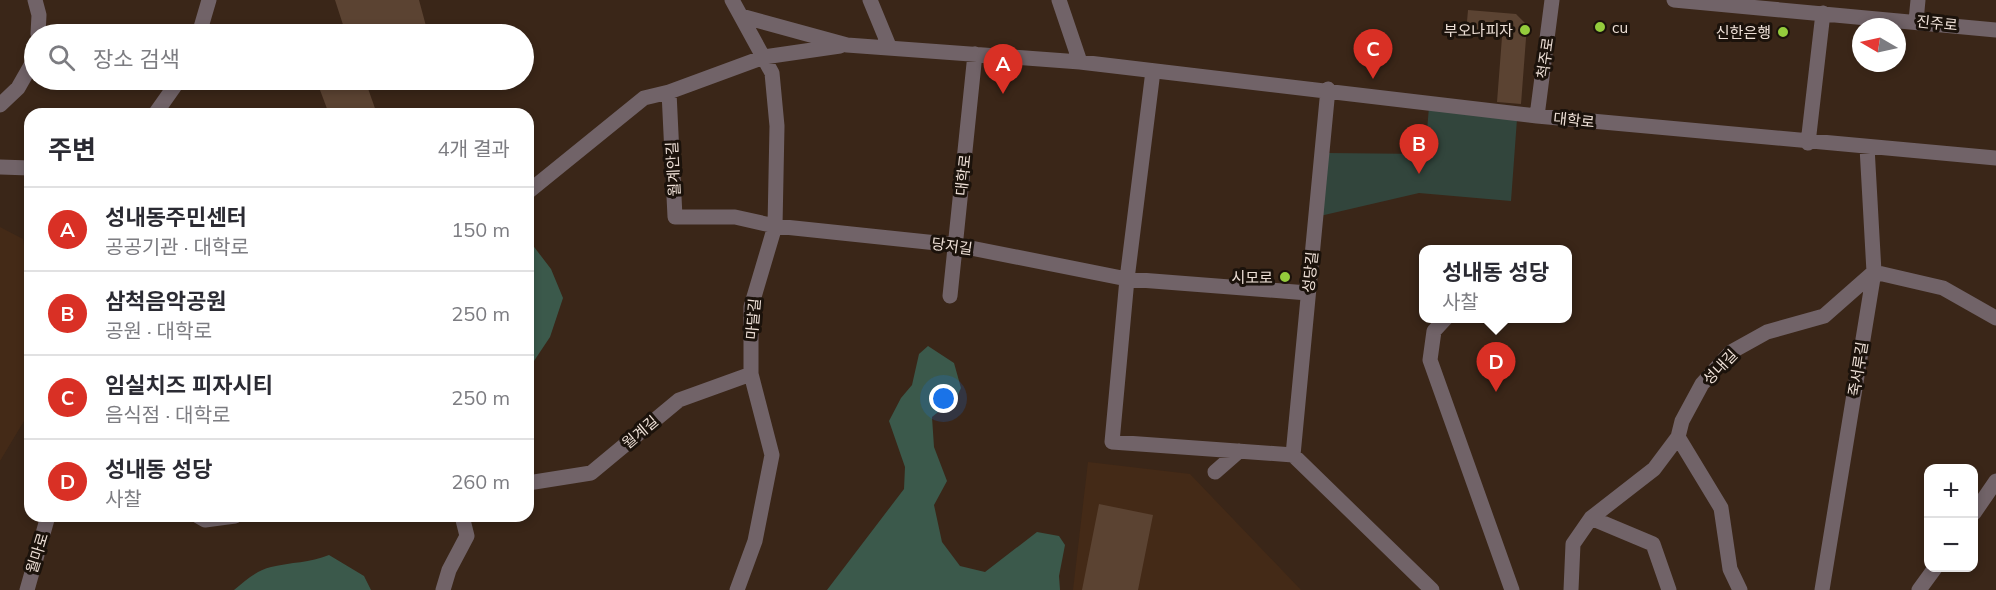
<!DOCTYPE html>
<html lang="ko">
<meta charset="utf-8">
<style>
:root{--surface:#fff;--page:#f2f2f3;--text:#2b2b33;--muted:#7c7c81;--line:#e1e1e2;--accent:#d93025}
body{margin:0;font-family:Mulish,"Noto Sans KR",sans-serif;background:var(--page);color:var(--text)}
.controls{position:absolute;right:18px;bottom:18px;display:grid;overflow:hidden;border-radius:12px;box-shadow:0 3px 9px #0003}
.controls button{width:54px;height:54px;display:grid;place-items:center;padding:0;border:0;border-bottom:2px solid var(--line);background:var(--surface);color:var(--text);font:30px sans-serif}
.compass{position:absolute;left:1852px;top:18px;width:54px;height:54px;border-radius:50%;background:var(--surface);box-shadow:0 3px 9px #0003;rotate:279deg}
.you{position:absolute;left:944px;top:399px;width:21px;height:21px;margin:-15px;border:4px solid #fff;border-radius:50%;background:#1a73e8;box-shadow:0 0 0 9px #1a73e833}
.badge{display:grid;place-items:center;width:39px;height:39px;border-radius:50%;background:var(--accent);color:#fff;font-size:20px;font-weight:700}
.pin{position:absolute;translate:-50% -50px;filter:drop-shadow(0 2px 3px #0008)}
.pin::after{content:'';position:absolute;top:32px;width:21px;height:18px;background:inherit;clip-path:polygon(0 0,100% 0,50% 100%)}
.popup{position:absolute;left:1419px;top:245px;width:153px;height:78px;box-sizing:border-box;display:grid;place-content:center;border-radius:12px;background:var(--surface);filter:drop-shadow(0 2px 4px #0005);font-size:20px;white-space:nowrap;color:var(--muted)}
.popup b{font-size:22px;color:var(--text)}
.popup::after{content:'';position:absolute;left:50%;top:100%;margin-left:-12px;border:12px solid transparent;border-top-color:var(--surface)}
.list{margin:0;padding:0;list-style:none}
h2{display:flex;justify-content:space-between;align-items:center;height:78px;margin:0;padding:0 24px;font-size:26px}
h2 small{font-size:20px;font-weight:400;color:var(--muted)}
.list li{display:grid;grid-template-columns:39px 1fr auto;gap:18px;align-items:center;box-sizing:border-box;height:84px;padding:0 24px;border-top:2px solid var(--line)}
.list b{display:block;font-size:22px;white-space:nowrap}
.list p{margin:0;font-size:20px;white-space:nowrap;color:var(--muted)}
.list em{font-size:20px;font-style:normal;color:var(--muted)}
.icon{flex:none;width:33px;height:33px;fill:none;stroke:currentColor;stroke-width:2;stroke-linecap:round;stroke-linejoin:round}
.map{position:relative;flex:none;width:1996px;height:590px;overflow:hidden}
.search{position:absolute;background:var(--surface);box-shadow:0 3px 9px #0003;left:24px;top:24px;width:510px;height:66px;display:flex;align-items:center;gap:15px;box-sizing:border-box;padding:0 21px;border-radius:33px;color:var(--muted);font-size:22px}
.panel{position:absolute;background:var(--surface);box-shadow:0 3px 9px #0003;left:24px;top:108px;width:510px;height:414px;border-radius:18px}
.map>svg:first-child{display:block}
.built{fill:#442a17}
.green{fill:#32453c}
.forest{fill:#3b594b}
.building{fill:#5b4332}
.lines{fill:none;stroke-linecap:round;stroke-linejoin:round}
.minor{stroke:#716368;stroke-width:15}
.poi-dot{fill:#94cc3c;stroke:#1b120b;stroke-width:2}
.labels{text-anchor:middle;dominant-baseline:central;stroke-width:6;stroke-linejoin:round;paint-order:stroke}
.street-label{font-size:15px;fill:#eee0d7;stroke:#1b120b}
.poi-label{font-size:15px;fill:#eee0d7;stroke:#1b120b;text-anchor:end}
</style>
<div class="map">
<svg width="1996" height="590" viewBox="0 0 1996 590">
<rect width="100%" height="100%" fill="#3a2618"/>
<!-- built -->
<path class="built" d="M0,227L23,239L30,283V411L0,461Z
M1088,462L1190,474L1301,590H1073Z"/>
<!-- green -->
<path class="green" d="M1429,107L1517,119L1511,201L1419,193L1320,216L1327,153L1425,154Z"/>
<!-- forest -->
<path class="forest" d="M528,239L551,269L563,298L550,337L528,370Z
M928,346L954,363L961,388L957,397L932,417L934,447L947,481L934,505L942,542L960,566L985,572L1037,532L1059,536L1065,545L1059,576L1060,590H827L904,489L905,467L889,421L901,398L912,385L919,354Z
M329,555L364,576L371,590H234C245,581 257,570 271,567C291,562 310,563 329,555Z"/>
<!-- building -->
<path class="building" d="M335,0H419L426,26L406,31L409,34H346Z
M1468,10L1516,14L1527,25L1521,104L1497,102L1502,37L1466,33Z
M351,80H365L377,114H329L320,90Z
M1099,504L1153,515L1138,590H1082Z"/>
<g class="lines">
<!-- minor -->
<path class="minor" d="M35,0L39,15L38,34
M732,0L772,73L777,126L775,226L751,307V374L772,455L755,541L737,590
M870,0L889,46
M1059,0L1080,62
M1674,0L1996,30
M741,16L847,45L1080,62L1537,116L1996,158
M1916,21L1918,0
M199,34L209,0
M840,46L764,57L669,92L675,217H735L775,226L956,245L1127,279L1308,293
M1153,71L1127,279L1112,442L1293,455
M1328,89L1293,455L1432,590
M0,105L18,88L34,60
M155,114L179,80
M1537,116L1552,0
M1808,143L1823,13
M0,167L30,168
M528,192L644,98L669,92
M950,296L975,54
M1446,318L1434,331L1430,360L1512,590
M1678,437L1721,508L1730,569L1740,590
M1215,472L1239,451
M528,483L591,473L679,400L751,374
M1974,513L1996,481
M198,516L205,520L235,516
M1591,518L1653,544L1669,590
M27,590L48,516
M443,590L449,570L467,536L462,516
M1571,590L1573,544L1591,518L1654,469L1678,437L1682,421L1702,384L1731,352L1767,332L1824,316L1874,272L1943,288L1996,318
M1822,590L1874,272L1867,147
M1919,590L1935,568"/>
</g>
<!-- markers -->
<g class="poi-dot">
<circle cx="1600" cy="27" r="6"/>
<circle cx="1525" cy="30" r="6"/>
<circle cx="1783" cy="32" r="6"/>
<circle cx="1285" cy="277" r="6"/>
</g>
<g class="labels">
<!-- street labels -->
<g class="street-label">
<text transform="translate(1937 23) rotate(6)">진주로</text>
<text transform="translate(1545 58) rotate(-82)">척주로</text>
<text transform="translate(1574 120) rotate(6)">대학로</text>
<text transform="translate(673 169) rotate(-93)">월계안길</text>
<text transform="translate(963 175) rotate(-84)">대학로</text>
<text transform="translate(952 246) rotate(8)">당저길</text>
<text transform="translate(1310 272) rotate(-84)">성당길</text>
<text transform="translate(753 319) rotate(-85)">마달길</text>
<text transform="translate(1720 367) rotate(-46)">성내길</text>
<text transform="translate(1858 369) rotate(-81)">죽서루길</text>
<text transform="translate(640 432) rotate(-40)">월계길</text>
<text transform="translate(37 553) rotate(-73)">월마로</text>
</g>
<!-- poi labels -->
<g class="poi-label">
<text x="1612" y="27" text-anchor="start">cu</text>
<text x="1513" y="30">부오나피자</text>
<text x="1771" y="32">신한은행</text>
<text x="1273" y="277">시모로</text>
</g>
</g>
</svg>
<div class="controls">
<button>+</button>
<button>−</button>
</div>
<svg class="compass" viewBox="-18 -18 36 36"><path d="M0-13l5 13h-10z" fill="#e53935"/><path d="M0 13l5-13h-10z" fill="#7c7c81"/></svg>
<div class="you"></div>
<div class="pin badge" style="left:1003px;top:94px">A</div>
<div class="pin badge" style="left:1419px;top:174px">B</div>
<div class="pin badge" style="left:1373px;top:79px">C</div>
<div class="pin badge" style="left:1496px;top:392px">D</div>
<div class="popup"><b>성내동 성당</b>사찰</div>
<div class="search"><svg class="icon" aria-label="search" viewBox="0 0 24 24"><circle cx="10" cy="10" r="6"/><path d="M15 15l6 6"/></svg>장소 검색</div>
<section class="panel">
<h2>주변<small>4개 결과</small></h2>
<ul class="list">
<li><span class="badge">A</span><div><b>성내동주민센터</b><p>공공기관 · 대학로</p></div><em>150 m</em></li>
<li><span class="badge">B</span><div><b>삼척음악공원</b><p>공원 · 대학로</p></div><em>250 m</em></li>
<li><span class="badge">C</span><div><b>임실치즈 피자시티</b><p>음식점 · 대학로</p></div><em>250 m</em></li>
<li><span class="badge">D</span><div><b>성내동 성당</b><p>사찰</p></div><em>260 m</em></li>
</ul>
</section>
</div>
